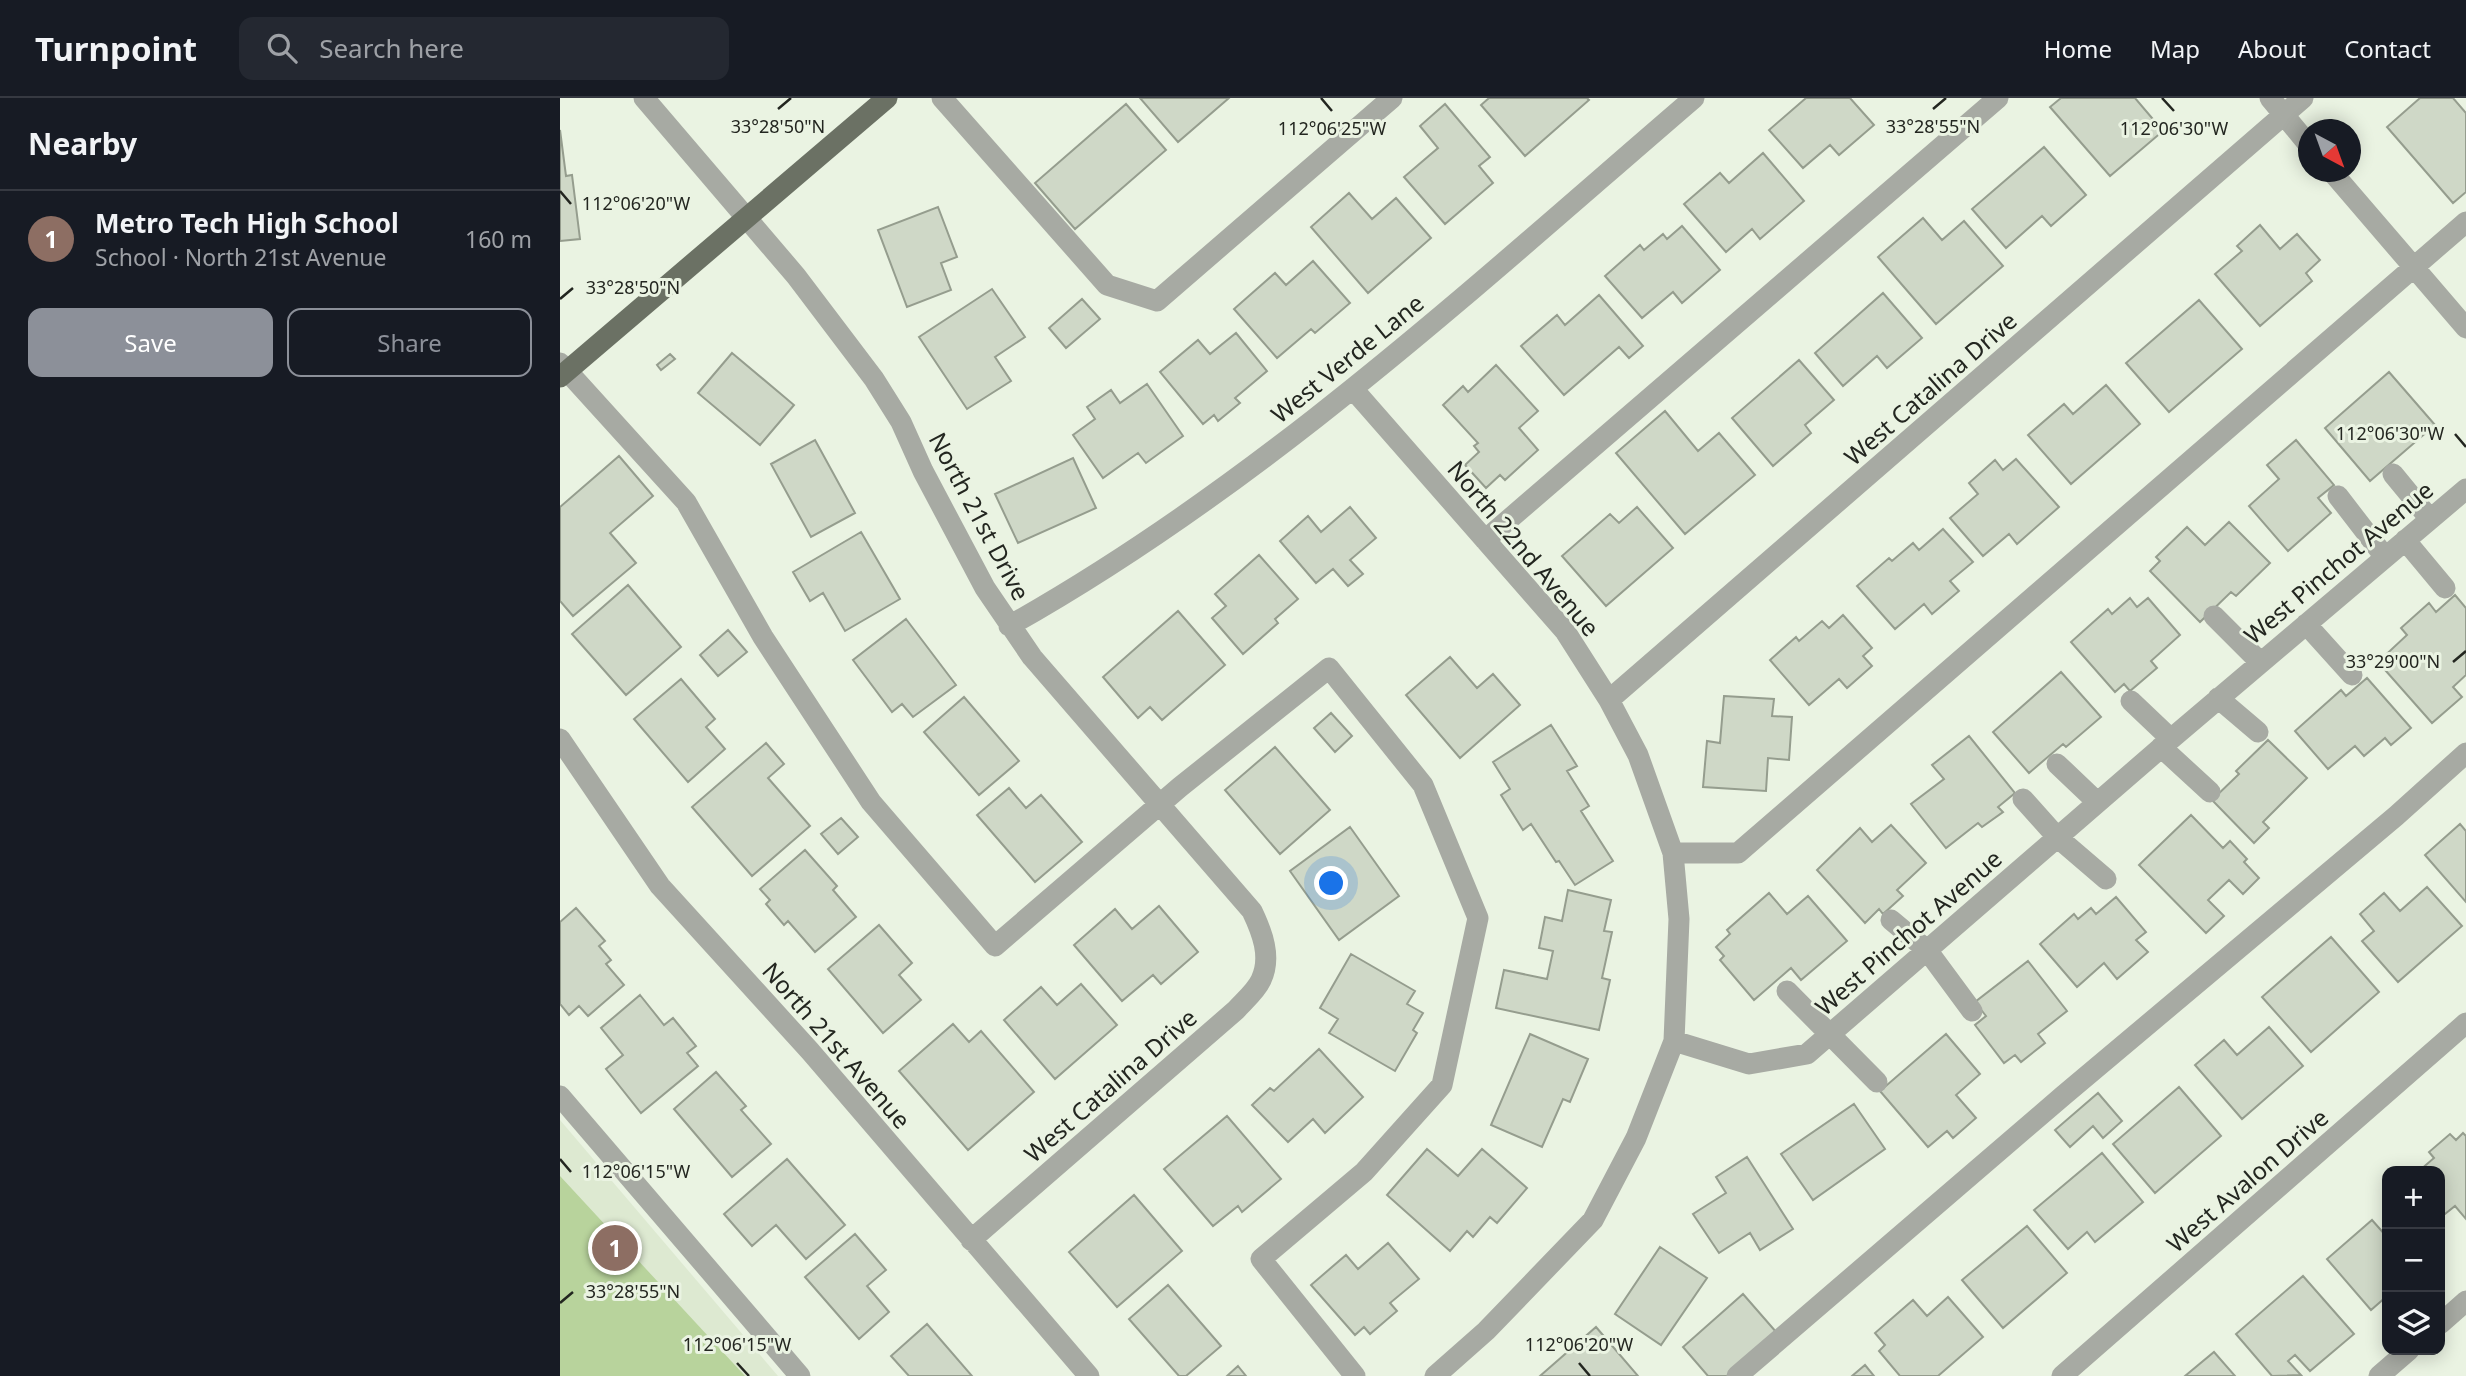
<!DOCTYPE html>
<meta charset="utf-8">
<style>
:root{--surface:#171b24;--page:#242831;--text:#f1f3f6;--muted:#9ea1a6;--line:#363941;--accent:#8c9099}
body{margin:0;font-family:"Noto Sans",sans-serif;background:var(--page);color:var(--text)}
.controls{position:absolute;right:21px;bottom:21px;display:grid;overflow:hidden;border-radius:14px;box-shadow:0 4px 18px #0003}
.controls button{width:63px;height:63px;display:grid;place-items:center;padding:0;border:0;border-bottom:2px solid var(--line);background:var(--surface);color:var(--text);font:35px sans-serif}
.compass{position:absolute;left:1738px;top:21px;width:63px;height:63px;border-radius:50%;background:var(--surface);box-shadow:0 4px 18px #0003;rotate:139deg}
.you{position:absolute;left:772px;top:786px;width:24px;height:24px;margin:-18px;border:5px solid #fff;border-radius:50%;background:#1a73e8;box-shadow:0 0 0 10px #1a73e833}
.badge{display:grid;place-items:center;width:46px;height:46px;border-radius:50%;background:var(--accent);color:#fff;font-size:23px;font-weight:700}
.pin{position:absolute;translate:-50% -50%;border:4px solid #fff;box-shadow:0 2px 7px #0006}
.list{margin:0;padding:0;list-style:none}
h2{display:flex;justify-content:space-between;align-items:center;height:91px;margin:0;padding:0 28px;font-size:30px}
h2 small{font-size:23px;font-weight:400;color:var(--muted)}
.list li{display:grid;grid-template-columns:46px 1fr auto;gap:21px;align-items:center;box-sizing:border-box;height:98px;padding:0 28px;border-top:2px solid var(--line)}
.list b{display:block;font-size:26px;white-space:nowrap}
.list p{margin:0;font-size:23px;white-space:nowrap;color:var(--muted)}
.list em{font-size:23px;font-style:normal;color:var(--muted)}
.actions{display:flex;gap:14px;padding:21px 28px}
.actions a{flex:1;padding:16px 0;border:2px solid var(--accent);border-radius:14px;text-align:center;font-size:24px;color:var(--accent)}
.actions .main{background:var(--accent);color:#fff}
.icon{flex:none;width:38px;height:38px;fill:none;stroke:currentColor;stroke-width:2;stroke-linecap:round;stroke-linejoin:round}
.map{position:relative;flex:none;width:1906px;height:1278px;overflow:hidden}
header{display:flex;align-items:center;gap:42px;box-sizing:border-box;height:98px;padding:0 35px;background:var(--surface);border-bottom:2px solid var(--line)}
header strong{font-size:33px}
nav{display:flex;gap:38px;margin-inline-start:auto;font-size:24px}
.search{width:490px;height:63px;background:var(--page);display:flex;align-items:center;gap:18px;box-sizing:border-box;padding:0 24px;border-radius:14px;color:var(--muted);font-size:26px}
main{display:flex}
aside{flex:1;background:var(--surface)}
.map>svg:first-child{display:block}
.built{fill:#dde9d1}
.green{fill:#b8d39c}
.building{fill:#cfd8c7;stroke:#959d8e;stroke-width:2}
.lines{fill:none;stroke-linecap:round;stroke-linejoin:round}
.minor{stroke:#a7aaa3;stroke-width:21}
.major{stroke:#6b7164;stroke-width:21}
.ticks{fill:none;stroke:#232620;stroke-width:2.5}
.labels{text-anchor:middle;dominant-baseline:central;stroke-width:6;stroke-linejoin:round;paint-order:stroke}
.street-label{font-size:24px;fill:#232620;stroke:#eaf3e2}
.ticks-label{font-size:18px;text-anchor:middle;fill:#232620;stroke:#eaf3e2;stroke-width:6;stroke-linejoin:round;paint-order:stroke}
</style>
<header>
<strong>Turnpoint</strong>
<div class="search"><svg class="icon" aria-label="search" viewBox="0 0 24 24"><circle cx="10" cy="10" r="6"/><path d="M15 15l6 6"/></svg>Search here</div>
<nav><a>Home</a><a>Map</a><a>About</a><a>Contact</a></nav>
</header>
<main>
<aside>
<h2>Nearby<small></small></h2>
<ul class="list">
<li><span class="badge" style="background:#8d6e63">1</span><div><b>Metro Tech High School</b><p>School · North 21st Avenue</p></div><em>160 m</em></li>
</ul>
<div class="actions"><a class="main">Save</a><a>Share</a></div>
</aside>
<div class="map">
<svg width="1906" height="1278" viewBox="0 0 1906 1278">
<rect width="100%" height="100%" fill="#eaf3e2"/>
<!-- built -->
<path class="built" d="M0,1022L218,1278H0Z"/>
<!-- green -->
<path class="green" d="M0,1078L185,1278H0Z"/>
<!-- building -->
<path class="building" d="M580,0H669L618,44Z
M929,0H1027L1029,2L965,58L921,7Z
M1246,0H1290L1314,27L1279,57L1270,47L1243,70L1209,32Z
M1501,0H1575L1603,33L1550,78L1490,9Z
M1860,0H1893L1906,15V94L1893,105L1827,29Z
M566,6L606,52L515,131L475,85Z
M885,6L930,59L919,68L933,85L885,126L844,79L878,50L860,28Z
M0,32L6,78L12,77L20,141L0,143Z
M1484,49L1526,97L1491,128L1482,118L1446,150L1412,111Z
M1203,55L1244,103L1200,141L1192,131L1166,154L1124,106L1160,75L1169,85Z
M789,95L812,121L836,100L871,140L808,195L751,129Z
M378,109L397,159L381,165L391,192L347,209L318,132Z
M1363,120L1382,142L1404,123L1443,168L1376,226L1318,159Z
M1700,127L1720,151L1737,136L1760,162L1746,175L1752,183L1700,228L1655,176L1682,153L1677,148Z
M1122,128L1160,172L1122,205L1113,194L1082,220L1045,178L1080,147L1084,152L1103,136L1107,141Z
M753,163L790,205L755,235L751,231L717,260L674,211L715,175L726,187Z
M432,191L465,239L435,259L451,283L407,311L359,239Z
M1323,195L1362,240L1327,270L1317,258L1283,288L1255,255Z
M1039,197L1083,248L1069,260L1059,249L1004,297L961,248L997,217L1005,227Z
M522,201L540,221L506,250L489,230Z
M1639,202L1682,251L1609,314L1566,265Z
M676,235L707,273L675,300L680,305L658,323L654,317L643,326L600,274L638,242L650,256Z
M172,255L234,307L200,347L138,295Z
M110,256L115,261L101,272L97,267Z
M1239,262L1274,302L1245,327L1251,335L1213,368L1172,320Z
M936,267L978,313L959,330L978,352L945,382L940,377L926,390L905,367L919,354L914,348L918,345L883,307L903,288L908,294Z
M1829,274L1875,327L1810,383L1765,330Z
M587,286L623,338L586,365L578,355L543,380L513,337L535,321L527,309L551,292L560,305Z
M1546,287L1580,326L1511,386L1468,337L1504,306L1513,316Z
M1105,313L1138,353L1159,335L1195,377L1125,436L1056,355Z
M255,342L295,415L251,439L211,366Z
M1736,342L1774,387L1758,400L1771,415L1728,453L1689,408L1719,381L1707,367Z
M59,358L93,398L50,435L76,465L13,518L0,503V409Z
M513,360L536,410L458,445L435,396Z
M1456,361L1499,409L1457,446L1449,436L1423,458L1390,420L1418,396L1409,385L1435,362L1443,372Z
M790,409L816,440L790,462L803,476L788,488L773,471L756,485L720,443L748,418L761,434Z
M1077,409L1113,450L1046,508L1002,458L1050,416L1059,425Z
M1669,424L1710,465L1676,498L1671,494L1640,524L1590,473L1600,463L1596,459L1627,429L1645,447Z
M1383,431L1413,464L1390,483L1399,493L1372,516L1364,506L1335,531L1297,488L1329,460L1332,463L1353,445L1359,452Z
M301,434L340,501L285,533L263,495L250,503L233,474Z
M699,457L738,501L715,521L718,525L683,556L652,520L666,508L655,496Z
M68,487L121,549L66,597L12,536Z
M1895,497L1906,510V577L1893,589L1902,599L1872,625L1818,564L1847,537L1841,530L1869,505L1876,514Z
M1570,500L1577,509L1588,500L1620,537L1591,563L1597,570L1570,593L1564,586L1555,594L1511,544L1548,511L1552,516Z
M618,513L665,567L602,622L590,609L578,620L543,579Z
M1283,517L1312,550L1303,558L1312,568L1287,590L1279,581L1249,607L1210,562L1236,539L1239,543L1262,523L1269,530Z
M346,521L396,587L353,619L342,606L332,614L293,562Z
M168,532L187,554L158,578L140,557Z
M890,559L917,590L933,576L960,607L900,660L846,597Z
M1501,574L1541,619L1506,649L1503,646L1469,675L1433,634Z
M1807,580L1851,630L1831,647L1825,640L1804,658L1795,648L1768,671L1735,633L1781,592L1786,598Z
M121,581L155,621L146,629L165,651L128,684L74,621Z
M1164,598L1214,601L1212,618L1232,619L1229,662L1208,660L1206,693L1143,689L1147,643L1160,645Z
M404,599L459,663L419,697L364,634Z
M771,615L792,638L775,654L754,630Z
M991,627L1017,668L1007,673L1029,708L1021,713L1053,763L1015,787L999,763L996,764L971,726L963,732L941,697L950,691L933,664Z
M1409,638L1455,695L1438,709L1443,714L1422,729L1418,725L1386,750L1351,706L1384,681L1372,667Z
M1708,642L1747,680L1703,724L1709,730L1694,745L1652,702L1679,676L1676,673Z
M206,645L224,666L208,680L250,728L192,778L132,709Z
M715,649L770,712L720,756L665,692Z
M449,690L466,710L481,697L522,744L475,784L417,717Z
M1631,717L1663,750L1670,743L1687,761L1684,764L1699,780L1683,796L1669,782L1648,802L1664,818L1646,835L1579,767Z
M281,720L298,739L278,756L261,736Z
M1900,726L1906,733V804L1865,757Z
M1331,727L1366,765L1337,792L1343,798L1323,816L1319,811L1305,825L1257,772L1300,730L1312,744Z
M790,729L839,798L779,842L730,773Z
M245,752L277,788L273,792L296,819L255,854L228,823L224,827L206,806L210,802L200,791Z
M1867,789L1902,828L1838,884L1802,843L1814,833L1800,816L1824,795L1840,813Z
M1008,792L1051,802L1044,833L1052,834L1042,880L1050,882L1039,932L936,910L944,872L987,881L993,853L979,850L985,819L1002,823Z
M1209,795L1227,816L1248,798L1287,843L1241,882L1231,870L1194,902L1160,862L1164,858L1156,849L1170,836L1167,832Z
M1556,799L1586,834L1576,842L1588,854L1557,881L1544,865L1517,889L1480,846L1514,816L1518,821L1531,810L1536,816Z
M599,808L638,854L601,886L593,877L562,903L514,847L555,811L572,831Z
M16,810L45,843L39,848L51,862L46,866L64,887L28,918L19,908L9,917L0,906V824Z
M319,827L352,865L339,877L361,902L323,935L268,871Z
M1771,839L1819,894L1751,954L1702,899Z
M791,856L855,893L847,906L863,915L853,932L857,935L835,973L769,935L778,921L760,910Z
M1468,863L1507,913L1478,936L1485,945L1461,964L1455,957L1444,965L1415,927L1426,918L1415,904Z
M521,886L557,927L495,981L444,922L481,889L497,907Z
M80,897L104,927L113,920L136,948L127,955L138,968L81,1015L46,971L63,957L41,930Z
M393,926L409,944L421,933L474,994L408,1052L339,973Z
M1709,929L1743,968L1682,1021L1635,967L1664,942L1677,957Z
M970,936L1028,961L1010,1004L1003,1001L982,1049L931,1027Z
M1386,936L1420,976L1396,997L1416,1020L1393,1040L1387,1033L1368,1049L1320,993Z
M759,951L803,999L765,1035L753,1021L728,1044L692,1007L710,990L714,993Z
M156,974L186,1008L181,1012L211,1046L172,1079L114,1011Z
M1619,989L1661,1038L1595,1095L1553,1046Z
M1538,995L1562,1023L1543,1040L1533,1028L1510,1049L1495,1032Z
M1294,1006L1325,1051L1253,1102L1221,1056Z
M667,1018L721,1081L682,1114L678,1108L653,1128L604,1071Z
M1903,1035L1906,1038V1121L1895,1108L1880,1120V1073H1859L1874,1060L1869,1054L1890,1036L1896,1042Z
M867,1051L898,1078L922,1051L967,1090L937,1125L930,1119L913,1139L907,1133L890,1153L827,1097Z
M1542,1055L1583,1104L1535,1144L1527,1134L1508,1151L1474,1112Z
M1187,1059L1233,1131L1200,1152L1190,1135L1159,1155L1133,1116L1166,1095L1156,1079Z
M227,1061L285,1127L246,1161L216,1127L192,1148L164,1116Z
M574,1097L622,1153L557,1209L509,1154Z
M1812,1122L1827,1139V1198L1811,1212L1767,1161Z
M1467,1128L1507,1175L1443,1230L1402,1182Z
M295,1136L326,1172L307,1188L329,1214L299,1241L245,1179Z
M828,1145L859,1181L830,1205L837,1213L810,1236L804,1229L795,1237L751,1187L786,1157L798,1171Z
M1100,1149L1147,1180L1101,1247L1055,1216Z
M1743,1178L1794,1236L1750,1273L1735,1257L1728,1263L1741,1277L1712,1278L1676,1236Z
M608,1187L661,1248L626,1278H619L569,1221Z
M1183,1196L1217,1235L1168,1278H1148L1123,1249Z
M1388,1199L1423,1239L1378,1278H1340L1319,1253L1325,1247L1315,1235L1353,1202L1367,1218Z
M367,1226L412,1278H349L331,1258Z
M1036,1229L1078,1278H980Z
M1654,1254L1675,1278H1625Z
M1305,1267L1314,1278H1292Z
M678,1268L686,1278H667Z"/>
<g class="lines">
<!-- minor -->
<path class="minor" d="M84,0L236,178L314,281L341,324L363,373L425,490L472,559L692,813C702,834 712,859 701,882C696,893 684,903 676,912L411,1142
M382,0L547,187L597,203L832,0
M1710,0L1748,46
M1772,74L1906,230
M0,265L126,404L203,539L311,704L435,848L620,689L769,570L863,687L918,820L882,987L804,1074L701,1161L795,1278
M793,291L1005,533L1049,602L1078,657L1113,755L1119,821L1114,943
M1833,376L1870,421
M1778,398L1825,459
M925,442L1438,0
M1845,442L1885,490
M1654,518L1700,564
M1746,526L1792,577
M449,528C702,386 915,188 1134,0
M1658,600L1698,634
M1049,602L1743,0
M1571,603L1611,641
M0,641L100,788L250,953L529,1278
M1601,649L1650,694
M1497,666L1537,704
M1463,701L1497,739L1546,781
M1113,755H1178L1906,124
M1331,822L1367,852L1412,913
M1227,893L1317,984
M0,998L240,1278
M1880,1226L1906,1203
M875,1278L926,1233L1033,1122L1076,1040L1114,943L1189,966L1247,956L1611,641L1906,391
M1177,1278L1504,997L1836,718L1906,655
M1502,1278L1906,925
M1819,1278L1849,1252"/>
<!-- major -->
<path class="major" d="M0,279L327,0"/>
</g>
<!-- ticks -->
<path class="ticks" d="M761,0L772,13M1602,0L1614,13M218,11L231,0M1373,11L1386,0M0,93L11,106M0,201L13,190M1895,336L1906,349M1893,564L1906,553M0,1061L11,1074M0,1205L13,1194M177,1265L189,1278M1019,1265L1030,1278"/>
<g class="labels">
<!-- street labels -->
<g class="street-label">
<text transform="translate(787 260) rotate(-39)">West Verde Lane</text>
<text transform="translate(1370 290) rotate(-41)">West Catalina Drive</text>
<text transform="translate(420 418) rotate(62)">North 21st Drive</text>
<text transform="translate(964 450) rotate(50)">North 22nd Avenue</text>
<text transform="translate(1778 464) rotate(-40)">West Pinchot Avenue</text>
<text transform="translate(1348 834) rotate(-41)">West Pinchot Avenue</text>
<text transform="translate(277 947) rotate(49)">North 21st Avenue</text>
<text transform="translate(550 987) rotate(-41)">West Catalina Drive</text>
<text transform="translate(1687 1082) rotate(-41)">West Avalon Drive</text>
</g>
</g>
<g class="ticks-label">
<text x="218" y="35">33°28'50"N</text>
<text x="1373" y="35">33°28'55"N</text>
<text x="772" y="37">112°06'25"W</text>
<text x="1614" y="37">112°06'30"W</text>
<text x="76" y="112">112°06'20"W</text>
<text x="73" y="196">33°28'50"N</text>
<text x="1830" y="342">112°06'30"W</text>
<text x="1833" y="570">33°29'00"N</text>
<text x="76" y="1080">112°06'15"W</text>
<text x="73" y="1200">33°28'55"N</text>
<text x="177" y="1253">112°06'15"W</text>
<text x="1019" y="1253">112°06'20"W</text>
</g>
</svg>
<div class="controls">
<button>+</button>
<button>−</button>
<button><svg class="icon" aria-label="layers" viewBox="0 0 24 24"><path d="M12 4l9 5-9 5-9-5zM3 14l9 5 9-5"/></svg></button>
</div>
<svg class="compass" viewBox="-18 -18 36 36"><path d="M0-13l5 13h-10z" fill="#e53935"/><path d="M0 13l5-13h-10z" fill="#9ea1a6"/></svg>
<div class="you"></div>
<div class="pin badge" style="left:55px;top:1150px;background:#8d6e63">1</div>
</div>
</main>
